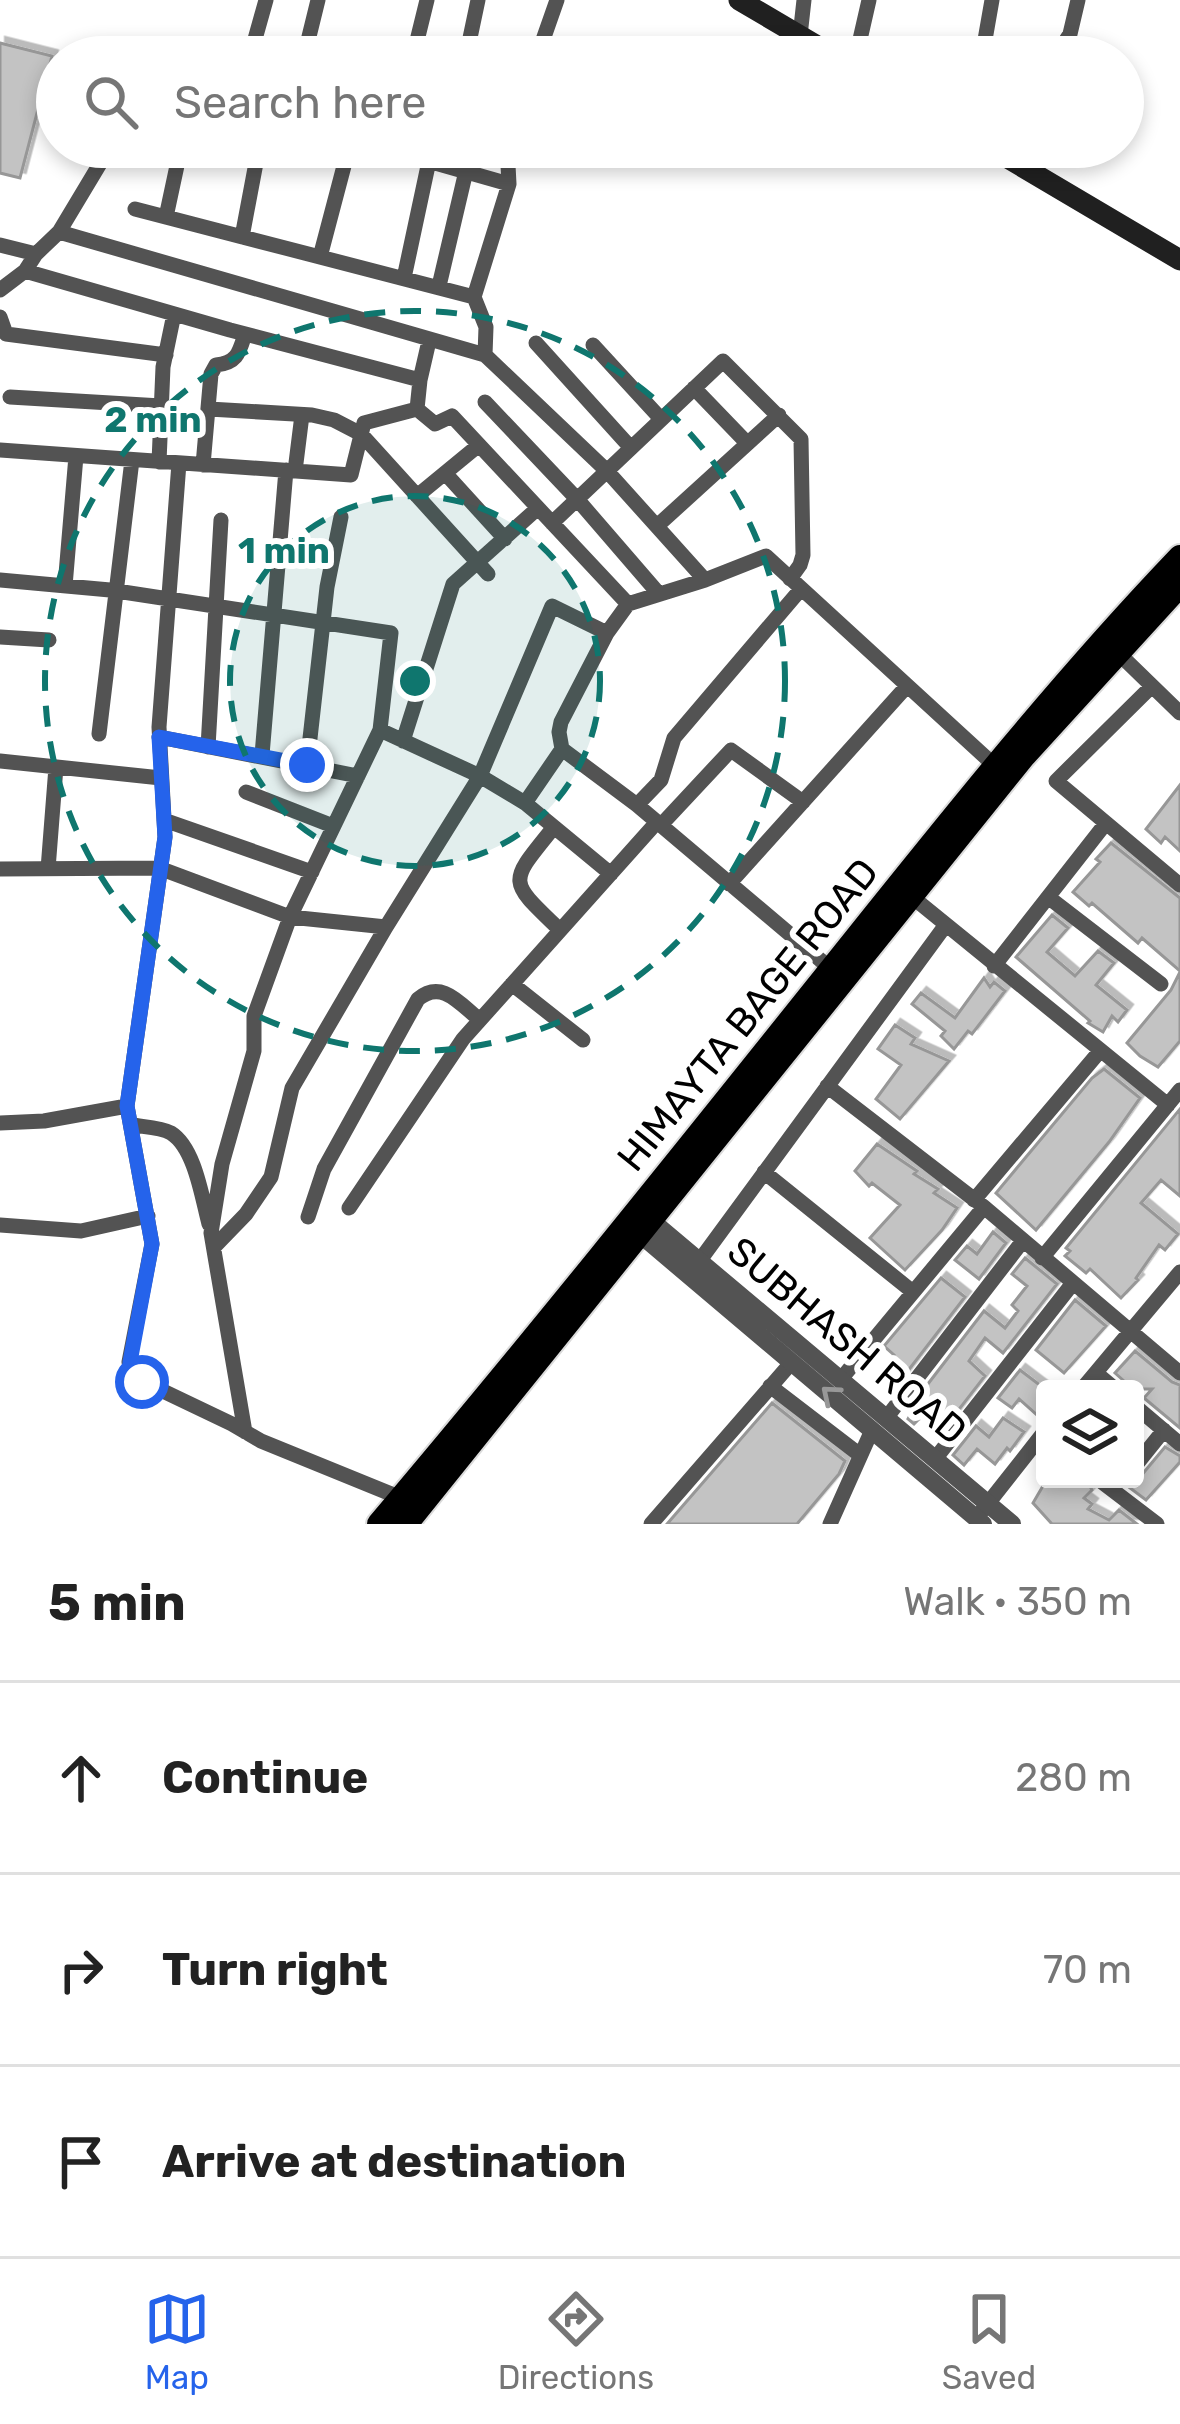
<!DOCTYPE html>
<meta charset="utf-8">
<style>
:root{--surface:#fff;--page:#f6f6f6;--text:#222;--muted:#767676;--line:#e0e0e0;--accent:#2563eb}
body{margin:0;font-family:Rubik,sans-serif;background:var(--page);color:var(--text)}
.controls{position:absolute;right:36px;bottom:36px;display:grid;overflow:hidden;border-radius:12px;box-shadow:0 6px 18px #0003}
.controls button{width:108px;height:108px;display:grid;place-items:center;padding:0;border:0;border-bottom:3px solid var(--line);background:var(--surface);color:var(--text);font:60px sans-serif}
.stop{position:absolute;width:36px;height:36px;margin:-27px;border:9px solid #2563eb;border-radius:50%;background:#fff}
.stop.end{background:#2563eb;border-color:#fff;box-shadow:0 3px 12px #0008}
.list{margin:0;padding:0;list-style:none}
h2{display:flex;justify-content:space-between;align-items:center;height:156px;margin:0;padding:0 48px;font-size:51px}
h2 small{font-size:39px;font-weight:400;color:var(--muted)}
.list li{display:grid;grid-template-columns:78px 1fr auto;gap:36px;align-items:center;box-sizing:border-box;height:192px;padding:0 48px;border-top:3px solid var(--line)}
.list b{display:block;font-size:45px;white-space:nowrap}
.list em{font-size:39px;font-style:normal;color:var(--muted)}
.icon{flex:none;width:66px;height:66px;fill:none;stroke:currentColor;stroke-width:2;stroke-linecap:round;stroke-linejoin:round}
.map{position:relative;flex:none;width:1180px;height:1524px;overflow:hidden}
.search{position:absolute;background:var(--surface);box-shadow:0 6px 18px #0003;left:36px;right:36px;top:36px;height:132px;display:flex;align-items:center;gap:30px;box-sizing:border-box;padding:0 42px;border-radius:66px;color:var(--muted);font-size:45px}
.sheet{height:732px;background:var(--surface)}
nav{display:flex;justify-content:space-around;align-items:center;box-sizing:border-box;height:168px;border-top:3px solid var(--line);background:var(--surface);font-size:33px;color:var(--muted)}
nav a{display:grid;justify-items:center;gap:6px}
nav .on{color:var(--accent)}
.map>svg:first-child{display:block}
.building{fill:#c3c3c3;stroke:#979797;stroke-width:3;filter:url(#shadow)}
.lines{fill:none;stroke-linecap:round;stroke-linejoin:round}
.primary-casing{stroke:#dbdbdb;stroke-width:28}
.minor{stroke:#535353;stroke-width:15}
.tertiary{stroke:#535353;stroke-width:18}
.secondary{stroke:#202020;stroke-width:21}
.primary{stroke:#000;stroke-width:24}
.oneway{stroke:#989898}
.route{stroke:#2563eb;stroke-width:15}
.ring{fill:none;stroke:#0f766e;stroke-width:6;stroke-dasharray:21 15}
.labels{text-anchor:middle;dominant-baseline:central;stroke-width:12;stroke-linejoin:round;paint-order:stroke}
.street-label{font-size:39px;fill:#000;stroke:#fff}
.centre{fill:#0f766e;stroke:#fff;stroke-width:6}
.ring-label{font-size:36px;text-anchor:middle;font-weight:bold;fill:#0f766e;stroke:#fff;stroke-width:12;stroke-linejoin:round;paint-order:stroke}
</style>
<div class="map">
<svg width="1180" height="1524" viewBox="0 0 1180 1524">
<defs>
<filter id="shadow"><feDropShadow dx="5.5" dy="-5.5" stdDeviation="0" flood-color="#0004"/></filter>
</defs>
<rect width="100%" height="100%" fill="#fff"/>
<!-- building -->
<path class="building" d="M0,43L52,56L20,178L0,173Z
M1180,785V851L1165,837L1161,843L1146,829Z
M1111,843L1180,898V971L1142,938L1138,943L1092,903L1089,906L1073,892L1100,862L1096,859Z
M1052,915L1068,928L1047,952L1075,976L1098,951L1114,963L1096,985L1127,1010L1118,1022L1112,1016L1103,1032L1088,1023L1090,1021L1016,957Z
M1180,972V1041L1158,1067L1140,1056L1127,1043L1171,990Z
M984,978L990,987L994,982L1005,991L972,1034L968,1031L954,1049L941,1036L945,1031L912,1004L921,993L955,1018Z
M895,1025L915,1038L911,1044L949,1061L900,1119L876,1099L901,1065L878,1049Z
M1104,1069L1140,1098L1109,1142L1036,1230L996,1193L1092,1078Z
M1180,1109V1196L1161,1180L1141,1203L1178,1234L1165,1250L1159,1245L1136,1278L1138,1280L1121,1298L1090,1269L1086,1273L1065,1256L1070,1251L1066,1248Z
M877,1144L917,1171L914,1174L938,1189L934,1193L957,1208L942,1230L905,1270L870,1238L900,1205L872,1183L869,1186L855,1171Z
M993,1232L1006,1243L979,1279L955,1260L967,1246L977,1254Z
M1025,1258L1057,1284L1003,1353L985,1338L969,1361L985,1376L943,1430L923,1415L914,1424L908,1419L914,1408L911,1406L984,1311L1005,1328L1018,1311L1012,1305L1027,1286L1012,1274Z
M941,1278L965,1297L897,1385L882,1372L894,1355L884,1346Z
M1075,1300L1106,1326L1064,1373L1036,1350Z
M1135,1351L1172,1382L1180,1385V1428L1144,1398L1152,1389H1127L1124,1381L1115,1373Z
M1020,1370L1045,1389V1403L1036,1414L1019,1399L1012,1408L998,1398Z
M772,1403L845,1461L839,1474L797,1524H667Z
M1003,1418L1024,1432L1010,1451L1007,1448L995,1464L977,1449L964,1465L953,1455L976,1426L989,1437Z
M1165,1447L1180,1456V1462L1146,1500L1118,1479L1140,1477Z
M1047,1479H1086L1092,1490L1084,1498L1092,1504L1088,1509L1109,1520L1119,1510L1137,1524H1052L1033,1503Z"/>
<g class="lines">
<defs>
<path id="primary" d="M379,1524C528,1348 672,1168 816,988C934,841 1050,693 1180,557
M406,1524L1023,757L1180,585"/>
</defs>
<!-- primary casing -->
<use href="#primary" class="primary-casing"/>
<!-- minor -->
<path class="minor" d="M800,36L804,0
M163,57L166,52L184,57
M250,57L266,0
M304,57L318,0
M413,57L427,0
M466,57L478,0
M537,57L557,0
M856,57L869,0
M982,57L992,0
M1055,57L1070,34L1078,0
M110,147L59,232L36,254L25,271L230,330L420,380L417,409L435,424L452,416L628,604L705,580L766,556L994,765
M379,147L509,184
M135,209L474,297L509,184L507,147
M166,217L181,147
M59,232L485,355L607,471L705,580
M242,237L259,147
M0,245L36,254
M320,257L349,147
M404,278L429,161
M439,286L466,171
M0,290L25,271
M474,297L486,327L485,355
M0,317L6,334L166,355
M536,343L631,448
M593,345L661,419
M420,380L429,341
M694,388L747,443
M10,397L161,406
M485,402L577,499L659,594
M209,409L312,415L334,420L361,434L488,574
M0,450L351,475L364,423L417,409
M159,462L163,367L174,314
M179,463L159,727L165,837L127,1106L152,1244L129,1362L132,1373L142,1381L232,1424L261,1441L401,1498
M203,465L211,374L216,365C237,363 239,353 245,334
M295,471L302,415
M445,473L505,539
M417,496L479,445
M552,523L723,361L801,439L803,555L800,565L790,579
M657,526L779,415
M0,580L110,590L391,633L380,730L480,776L386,927L290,917L159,868L0,869
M65,586L76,456
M628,604L607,633L552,606L480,776L525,803L562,749L637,805L831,969
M0,637L49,640
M1113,648L1180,713
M1152,686L1056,781L1180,885
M99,734L132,460
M159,737L358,776
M403,741L453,584L538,508
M208,747L221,520
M562,749L559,732L561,722L607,633
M262,755L286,470
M0,761L161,778
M307,765L327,587L341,517
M246,792L333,826
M525,803L611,874
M637,805L661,780L674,738L801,589
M164,820L312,872
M661,825L731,750L803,802
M554,827C508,884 507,879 560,930
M48,869L56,767
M729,884L907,686
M911,896L1168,1105
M1048,897L1161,984
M994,966L1106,823
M512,984L583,1040
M827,1086L984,1207L1180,1373
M0,1123L44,1121L127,1106
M132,1125C144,1127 161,1127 171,1133C195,1148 202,1198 209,1224
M764,1172L913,1292
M974,1200L1100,1051
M349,1208L463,1039L657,822
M308,1217L324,1169L418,999C442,979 460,1004 480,1020
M0,1225L81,1231L148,1216
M215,1246L246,1214L271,1177L292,1088L386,927
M1042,1258L1180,1090
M695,1267L945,926
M1096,1373L1115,1389
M841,1379L984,1207
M770,1386L860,1455
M1082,1389L1180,1272
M1135,1406L1180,1444
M887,1417L1022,1242
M245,1432L211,1233L222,1164L254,1051V1016L290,917L380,730
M935,1459L1073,1283
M1135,1466L1164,1430
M1098,1479L1157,1524
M982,1511L1045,1431
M651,1524L792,1362
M830,1524L872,1430"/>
<!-- tertiary -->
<path class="tertiary" d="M642,1213L1012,1524
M634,1229L983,1524"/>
<!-- secondary -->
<path class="secondary" d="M739,0L836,57
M989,147L1180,260"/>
<!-- primary -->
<use href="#primary" class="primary"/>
</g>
<!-- one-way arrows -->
<defs><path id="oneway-chevron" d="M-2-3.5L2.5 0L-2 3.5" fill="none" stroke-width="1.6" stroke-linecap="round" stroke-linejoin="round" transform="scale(3)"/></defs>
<use class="oneway" href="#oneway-chevron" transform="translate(830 1394) rotate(-140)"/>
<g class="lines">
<!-- route -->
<path class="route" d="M142,1382L132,1373L130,1362L152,1244L127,1106L165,837L159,737L307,765"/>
</g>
<!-- distance rings -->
<circle cx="415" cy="681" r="185" fill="#0f766e" fill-opacity=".12"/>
<g class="ring">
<circle cx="415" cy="681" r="185"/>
<circle cx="415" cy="681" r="370"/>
</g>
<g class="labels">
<!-- street labels -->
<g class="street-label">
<text transform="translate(748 1015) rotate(-51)">HIMAYTA BAGE ROAD</text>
<text transform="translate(847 1341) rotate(40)">SUBHASH ROAD</text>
</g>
</g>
<circle cx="415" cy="681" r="18" class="centre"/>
<g class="ring-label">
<text x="153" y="432">2 min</text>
<text x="284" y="563">1 min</text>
</g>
</svg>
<div class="controls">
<button><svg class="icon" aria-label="layers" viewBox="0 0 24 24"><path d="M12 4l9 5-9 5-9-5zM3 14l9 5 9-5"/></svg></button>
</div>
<div class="stop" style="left:142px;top:1382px"></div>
<div class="stop end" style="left:307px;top:765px"></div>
<div class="search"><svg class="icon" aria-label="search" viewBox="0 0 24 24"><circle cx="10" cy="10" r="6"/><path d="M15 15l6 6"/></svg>Search here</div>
</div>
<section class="sheet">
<h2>5 min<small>Walk · 350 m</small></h2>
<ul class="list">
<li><svg class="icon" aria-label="ahead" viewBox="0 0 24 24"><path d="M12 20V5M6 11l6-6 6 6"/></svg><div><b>Continue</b></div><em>280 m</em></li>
<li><svg class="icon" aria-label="right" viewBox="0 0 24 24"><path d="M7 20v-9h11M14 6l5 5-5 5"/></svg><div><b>Turn right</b></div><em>70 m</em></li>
<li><svg class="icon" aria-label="arrive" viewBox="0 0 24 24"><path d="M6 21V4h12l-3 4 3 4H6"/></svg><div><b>Arrive at destination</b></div></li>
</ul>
</section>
<nav>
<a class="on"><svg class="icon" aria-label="map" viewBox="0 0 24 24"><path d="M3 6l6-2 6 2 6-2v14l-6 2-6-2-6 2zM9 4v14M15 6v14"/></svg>Map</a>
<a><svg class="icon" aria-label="directions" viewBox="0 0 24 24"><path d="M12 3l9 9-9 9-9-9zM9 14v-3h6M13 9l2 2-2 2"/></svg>Directions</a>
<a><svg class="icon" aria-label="saved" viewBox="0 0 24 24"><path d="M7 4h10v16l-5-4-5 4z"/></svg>Saved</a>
</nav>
